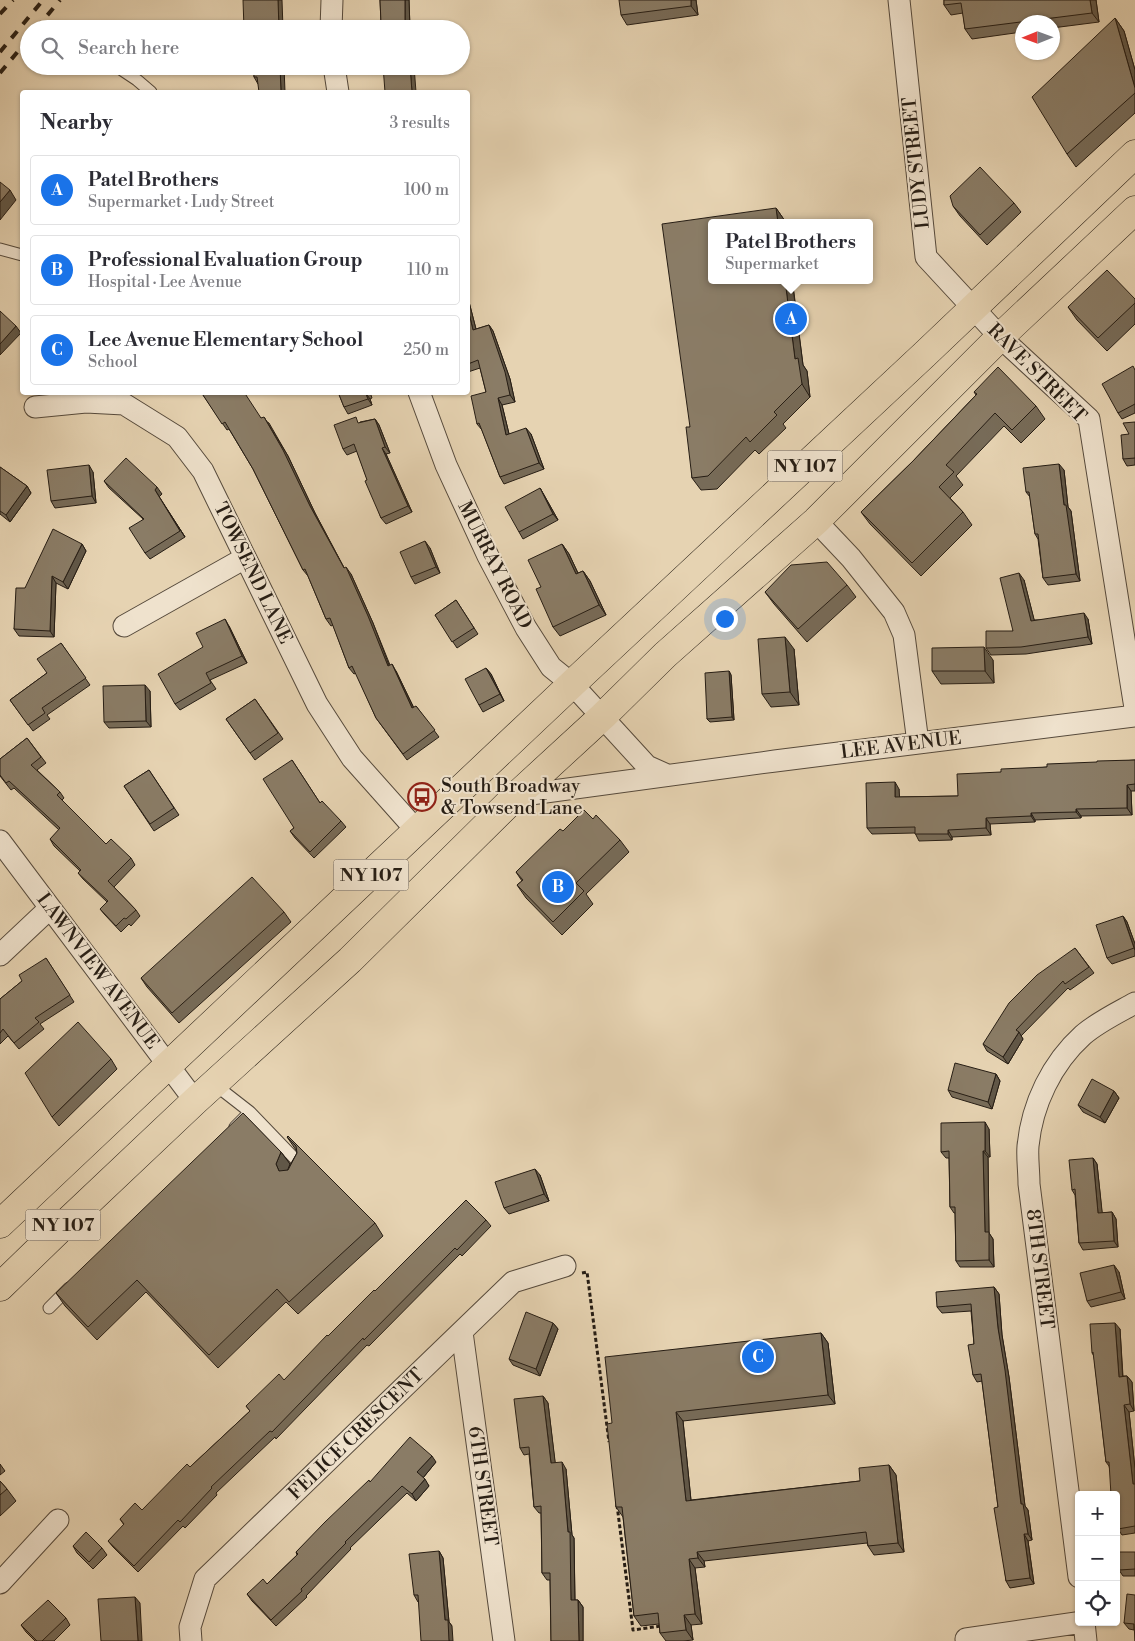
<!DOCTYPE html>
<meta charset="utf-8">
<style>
:root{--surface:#fff;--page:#f2f2f3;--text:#2b2b33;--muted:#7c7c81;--line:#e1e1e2;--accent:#1a73e8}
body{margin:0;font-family:"Libre Bodoni",serif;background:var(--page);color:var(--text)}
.controls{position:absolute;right:15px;bottom:15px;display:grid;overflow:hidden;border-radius:5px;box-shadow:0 1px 4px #0004}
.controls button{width:45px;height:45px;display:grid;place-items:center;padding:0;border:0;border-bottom:1px solid var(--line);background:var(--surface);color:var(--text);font:25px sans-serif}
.compass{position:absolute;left:1015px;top:15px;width:45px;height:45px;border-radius:50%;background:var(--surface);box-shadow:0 1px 4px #0004;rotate:269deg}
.you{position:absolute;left:724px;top:618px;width:18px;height:18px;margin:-12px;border:4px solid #fff;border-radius:50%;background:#1a73e8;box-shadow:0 0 0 8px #1a73e833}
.badge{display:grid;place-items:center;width:32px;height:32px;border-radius:50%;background:var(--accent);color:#fff;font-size:16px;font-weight:700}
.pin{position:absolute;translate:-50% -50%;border:2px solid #fff;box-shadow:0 1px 5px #0006}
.popup{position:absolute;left:708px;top:219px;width:165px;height:65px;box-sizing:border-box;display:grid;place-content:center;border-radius:5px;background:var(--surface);filter:drop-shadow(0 1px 4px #0005);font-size:16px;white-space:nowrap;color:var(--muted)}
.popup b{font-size:19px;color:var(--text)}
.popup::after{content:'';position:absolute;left:50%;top:100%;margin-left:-10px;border:10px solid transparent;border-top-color:var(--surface)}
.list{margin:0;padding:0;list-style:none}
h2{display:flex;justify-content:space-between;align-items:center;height:65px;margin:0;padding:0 20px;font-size:21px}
h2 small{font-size:16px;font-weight:400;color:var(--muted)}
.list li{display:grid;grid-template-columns:32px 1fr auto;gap:15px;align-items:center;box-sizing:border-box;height:70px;margin:0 10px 10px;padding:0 10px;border:1px solid var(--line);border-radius:5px}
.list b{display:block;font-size:19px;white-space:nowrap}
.list p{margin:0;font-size:16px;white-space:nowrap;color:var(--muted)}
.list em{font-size:16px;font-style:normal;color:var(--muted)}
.icon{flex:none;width:28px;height:28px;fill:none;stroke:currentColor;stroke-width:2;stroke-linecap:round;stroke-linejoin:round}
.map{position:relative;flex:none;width:1135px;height:1641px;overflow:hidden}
.search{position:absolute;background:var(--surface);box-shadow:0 1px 4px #0004;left:20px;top:20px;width:450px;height:55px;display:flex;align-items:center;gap:12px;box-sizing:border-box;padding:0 18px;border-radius:28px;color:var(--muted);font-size:19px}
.panel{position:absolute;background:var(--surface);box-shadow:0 1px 4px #0004;left:20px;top:90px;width:450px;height:305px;border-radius:5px}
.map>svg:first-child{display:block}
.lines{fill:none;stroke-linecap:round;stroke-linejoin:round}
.service-casing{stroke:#564a3c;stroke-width:13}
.minor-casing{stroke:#564a3c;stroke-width:23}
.primary-casing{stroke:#261d14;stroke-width:29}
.path{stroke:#261d14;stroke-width:3;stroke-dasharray:4 2.5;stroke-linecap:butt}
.service{stroke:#efe2cd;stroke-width:11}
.minor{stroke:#efe2cd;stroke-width:21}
.primary{stroke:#e6d3b2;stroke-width:28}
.rail{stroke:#261d14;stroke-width:4;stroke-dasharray:9 9;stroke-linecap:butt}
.wall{fill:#776b58;stroke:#261d14}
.shaded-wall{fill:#615747;stroke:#261d14}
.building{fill:#8a7c66;stroke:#261d14}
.labels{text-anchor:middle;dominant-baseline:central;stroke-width:4;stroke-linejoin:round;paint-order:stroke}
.shield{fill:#efe2cd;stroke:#62584c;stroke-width:1}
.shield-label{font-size:18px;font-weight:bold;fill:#261d14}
.street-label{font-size:19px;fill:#261d14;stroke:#efe2cd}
.poi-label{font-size:19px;fill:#261d14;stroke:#efe2cd;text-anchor:start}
</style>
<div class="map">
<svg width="1135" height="1641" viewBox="0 0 1135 1641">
<rect width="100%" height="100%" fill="#e6d3b2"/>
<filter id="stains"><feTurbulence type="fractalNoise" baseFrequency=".004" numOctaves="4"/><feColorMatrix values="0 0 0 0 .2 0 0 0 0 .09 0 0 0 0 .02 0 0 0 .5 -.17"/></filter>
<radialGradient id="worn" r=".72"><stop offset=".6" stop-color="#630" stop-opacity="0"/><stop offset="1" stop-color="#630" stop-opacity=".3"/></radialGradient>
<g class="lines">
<defs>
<path id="service" d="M116,66L137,80L151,92
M0,249L22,255
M214,1084L250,1112L235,1127
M250,1112L299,1163L295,1171
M49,1308L69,1288"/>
<path id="minor" d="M899,0L926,257L1000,337L1089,419L1135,708
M331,29L332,0
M334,66L338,92
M419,392L446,465L488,556L526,628L551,667L572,684L647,766L667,775
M35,407L86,402L124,404L177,437L203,471L317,704L352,758L417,831
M816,521L851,558L894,612L904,635L918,743
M124,626L245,558
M516,796L775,761L1135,716
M0,841L195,1101
M0,955L50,908
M462,1332L504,1641
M1079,1577L1029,1184C1029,1171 1027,1158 1028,1146C1032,1104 1052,1063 1083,1035C1098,1022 1117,1013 1135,1003
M0,1583L58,1520
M1084,1622L1086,1641
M966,1639L1083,1622
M191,1641L190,1627L205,1579L513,1282L565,1266"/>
<path id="primary" d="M0,1224L572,684L925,354L1135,154
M0,1287L67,1222L195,1101L350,960L516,796L603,716L665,655L816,521L1000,337L1135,210"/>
</defs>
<!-- service casing -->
<use href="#service" class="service-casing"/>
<!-- minor casing -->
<use href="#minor" class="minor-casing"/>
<!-- primary casing -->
<use href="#primary" class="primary-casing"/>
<!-- path -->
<path class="path" d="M582,1273L587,1272L609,1442
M617,1505L633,1630L661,1626L662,1628"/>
<!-- service -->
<use href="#service" class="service"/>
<!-- minor -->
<use href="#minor" class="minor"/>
<!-- primary -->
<use href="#primary" class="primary"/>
<!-- rail -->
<path class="rail" d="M0,14L13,0
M36,29L60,0
M0,52L43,0
M0,73L29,38"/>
</g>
<!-- wall -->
<path class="wall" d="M380,0H409L410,29H384L381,23Z
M696,0L698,15L627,25L621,15Z
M944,0H1096L1099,22L1052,28V22H1022V32L972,39L965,29L963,13L951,15L944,5Z
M1115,18L1124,31L1135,70V113L1076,167L1067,154Z
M243,66H284L258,84L254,77V70H246Z
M1014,203L1021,212L987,245L960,216L953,206Z
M776,208L785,221L803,365L807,371L810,397L783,424L786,428L759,454L755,450L717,489L701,490L692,478L690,427Z
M468,298L476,329L489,325L493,331L510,379L515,402L502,405L509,434H531L544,469L504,484L500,477L482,430L477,424L486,392L480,368L468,372Z
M1135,299V324L1107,351L1077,320L1068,307Z
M1135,369V413L1122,419L1118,413Z
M201,392L261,418L269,423L288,456L315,513L344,568L351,574L373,623L390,665L396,671L414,708L416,706L439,737L407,760L376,718L356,673L354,674L349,668L333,625L331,626L326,619L308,576L303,570L253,469L229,429L227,430Z
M338,392H370L372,398L370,399L372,405L348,414L344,407Z
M974,392L1036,406L1045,419L1021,443L1004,426L956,476L963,485L950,498L963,512L972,525L921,576L870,524L861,512L913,461L976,395Z
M375,419L379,425L390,453L386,454L412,512L386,524L381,518L357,451L347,455L343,449L360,422Z
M1135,422V465L1127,466L1123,459L1129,434Z
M0,467L27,486L31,493L10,522L0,514Z
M1064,470L1068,507L1071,511L1080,581L1048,585L1043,578L1038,539L1035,534L1030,497L1026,492Z
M93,472L96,503L55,508L51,501Z
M104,481L162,494L159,497L185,537L150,559L145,553L143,519L109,488Z
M540,488L544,495L558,520L523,539L519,532Z
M82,544L86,551L68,589L56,583L54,637L19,636L14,629L25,588Z
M562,544L569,554L578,573L583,571L590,581L606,615L560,636L553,627L541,587Z
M430,548L440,573L415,584L411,577Z
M1024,580L1034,620L1088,619L1092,644L1026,654L991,655L986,648L1013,631Z
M847,585L856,597L807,642L774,604L765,592Z
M456,600L478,634L457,648L435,615Z
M229,626L247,663L210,680L216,689L180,710L175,704L203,647Z
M61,643L90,685L47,715L50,719L33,731L10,700L47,673Z
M794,649L799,705L771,707L762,694Z
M993,660L994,683L941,684L932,671Z
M486,668L491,674L504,701L483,712L479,705Z
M729,671L731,675L734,720L710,722L707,719Z
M150,691L151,727L109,728L104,722Z
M255,699L283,739L255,760L226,719Z
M27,738L46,763L37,770L60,792L64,798L62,800L106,844L131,858L135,865L114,887L136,910L140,916L131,926L129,924L121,932L105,915L100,909L107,902L83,879L78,873L80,871L54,846L50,839L59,830L14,788L11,790L0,776V759Z
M292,760L320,803L341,821L346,827L314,858L295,838L290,831L294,828Z
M1135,760V791H1131L1132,815L1081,816V818L1035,820V822L990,824L991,835L952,837V840L919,841L915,833L872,834L867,828L899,789V797L958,796L1001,772L1047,767Z
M149,770L179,815L154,831L124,786Z
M593,819L620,840L629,852L586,894L593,904L562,935L526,898L517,885L522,881L516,872L563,831Z
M284,912L291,922L179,1023L147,987L141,978Z
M1123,916L1127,922L1135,944V956L1112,964L1107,958Z
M1075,948L1094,973L1070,990L1068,988L1021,1036L1023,1039L1008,1064L987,1051L983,1044Z
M46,958L74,1002L40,1024L44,1029L19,1049L8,1036L0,1044V999L22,981Z
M111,1059L117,1069L59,1126L52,1117Z
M996,1074L1000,1081L992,1109L952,1097L948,1090Z
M1114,1091L1119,1098L1105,1123L1083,1112L1078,1105Z
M989,1129L990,1157H988L989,1233L993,1239L994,1267H960L956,1261L955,1213H954L950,1207L949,1158H946L941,1152Z
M287,1137L375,1223L383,1236L298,1314L286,1302L218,1368L146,1292L97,1340L65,1306L56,1293L281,1152L290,1164L287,1170L297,1153L296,1150Z
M1093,1158L1097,1164L1102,1213L1112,1212L1116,1219L1118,1247L1083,1250L1079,1243L1075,1195L1072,1190Z
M540,1175L549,1201L509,1214L504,1208Z
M486,1220L491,1226L462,1256L460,1254L369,1346L367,1345L276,1439L275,1437L216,1493L217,1495L185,1528L183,1526L138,1572L113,1547L108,1541L124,1525L120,1519L142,1510L190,1467L250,1411L246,1406L284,1380L328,1336L375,1291Z
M1119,1272L1125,1299L1091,1307L1087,1301Z
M994,1287L999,1294L1002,1335L1009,1377L1025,1506L1028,1510L1032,1540L1028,1541L1034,1584L1010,1588L1006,1581L998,1507L982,1381L977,1382L973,1375L974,1344L971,1311L942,1313L937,1307Z
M553,1323L558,1329L540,1376L513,1365L509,1359Z
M1120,1329L1123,1376H1127L1132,1382L1134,1411L1129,1412L1135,1469V1533L1122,1535L1118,1529V1525H1116V1495L1109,1466L1106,1462L1094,1356L1092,1353Z
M821,1333L828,1343L835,1404L683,1421L691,1500L860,1481L889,1465L896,1475L904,1552L874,1555L868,1546L867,1543L704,1561L705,1567L695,1568L702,1624L691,1625L693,1640L683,1641H666L660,1633L659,1624L641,1626L634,1616L623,1517L616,1507L612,1423Z
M543,1396L548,1403L555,1463L566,1469L572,1535L574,1538L575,1600H578L583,1607V1641H551L550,1580H547L542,1573L541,1513H539L534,1507L529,1454L524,1455L520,1448Z
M436,1462L423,1478L429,1486L416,1501L407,1493L350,1548L351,1549L306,1596L307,1597L276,1626L252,1601L247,1594L267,1584L297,1555L296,1552L370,1482Z
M0,1464L5,1471L0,1475Z
M0,1481L7,1489L16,1501L0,1516Z
M73,1546L102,1548L107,1555L93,1569L77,1553Z
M439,1551L443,1558L449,1622L452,1626L418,1602L414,1595Z
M1135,1552V1576H1123L1119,1570Z
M1135,1595L1134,1630L1129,1629L1124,1623Z
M66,1618L70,1625L54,1641H35L26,1632L21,1625Z"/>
<!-- shaded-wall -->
<path class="shaded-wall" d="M278,0H282L283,29H279Z
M405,0H409L410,29L405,23Z
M691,0H696L698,15L691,6Z
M1090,0H1096L1099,22L1092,13Z
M1115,18L1124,31L1135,70V88Z
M280,66H284L285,92H281Z
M410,66H414L416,92H412Z
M10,190L16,200L0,220V202Z
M776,208L785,221V223H778Z
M785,280H792L803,365L807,371L810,397L802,384L795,359Z
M468,298L478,337L473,330L468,309Z
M489,325L493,331L510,379L515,402L510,395Z
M16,326L21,333L0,355V344Z
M365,392L370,399L372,405L368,399Z
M498,398L502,405L511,442L506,435Z
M264,417L288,456L315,513L348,575L344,568L310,506Z
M375,419L379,425L390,453L385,447Z
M526,428L531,434L544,469L539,463Z
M382,448L386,454L412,512L408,506Z
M1059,464L1064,470L1068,507L1071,511L1080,581L1076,574L1064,505Z
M89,465L93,472L96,503L92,496Z
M27,486L31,493L10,522L6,515Z
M157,487L162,494L159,497L185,537L155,490Z
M540,488L544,495L558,520L553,514Z
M425,541L430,548L440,573L436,567Z
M82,544L86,551L68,589L63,582Z
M562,544L569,554L583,584L576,574Z
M346,567L351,574L373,623L392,673L388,666Z
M583,571L590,581L606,615L599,605Z
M1019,573L1024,580L1036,627L1031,621Z
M52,576L56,583L54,637L50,631Z
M1084,613L1088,619L1092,644L1088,637Z
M225,619L229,626L247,663L242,656Z
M785,637L794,649L799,705L790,692Z
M984,647L993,660L994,683L985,671Z
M392,664L396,671L417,715L412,708Z
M486,668L491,674L504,701L500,694Z
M729,671L731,675L734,720L732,717Z
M145,685L150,691L151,727L146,721Z
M895,782L899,789L900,804L895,797Z
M1127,785L1131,791L1132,815L1127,808Z
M1076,809L1081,816V818L1076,812Z
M1031,813L1035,820V822L1031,816Z
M986,818L990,824L991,835L986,828Z
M948,830L952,837V840L948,834Z
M1123,916L1127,922L1135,944V950Z
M1019,1032L1023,1039L1008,1064L1003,1057Z
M996,1074L1000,1081L992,1109L988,1102Z
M1114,1091L1119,1098L1105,1123L1100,1117Z
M985,1122L989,1129L990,1157L985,1151Z
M983,1151L988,1157L989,1233L993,1239L994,1267L989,1260L985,1232Z
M281,1152L290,1164L285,1177L279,1171L276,1164Z
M1093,1158L1097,1164L1103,1220L1098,1213Z
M535,1169L540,1175L549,1201L544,1194Z
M1112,1212L1116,1219L1118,1247L1114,1241Z
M1114,1265L1119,1272L1125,1299L1121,1292Z
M994,1287L999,1294L1002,1335L1009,1377L1025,1506L1028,1510L1032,1540L1028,1534L1021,1504L998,1328Z
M553,1323L558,1329L540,1376L536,1369Z
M1115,1323L1120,1329L1123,1383L1119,1377Z
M821,1333L828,1343L835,1404L828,1395Z
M1127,1376L1132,1382L1134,1411L1130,1404Z
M543,1396L548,1403L556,1469L551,1463Z
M1124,1405L1129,1412L1135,1469V1487L1133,1484Z
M676,1412L683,1421L692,1511L686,1501Z
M432,1456L436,1462L422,1479L417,1472Z
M562,1462L566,1469L572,1535L574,1538L575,1607L571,1600L568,1532Z
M889,1465L896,1475L904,1552L898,1543Z
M425,1479L429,1486L416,1501L412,1494Z
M1024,1534L1028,1541L1034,1584L1030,1578Z
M439,1551L443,1558L449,1622L452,1626L453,1641H449L445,1620Z
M697,1552L704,1561L705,1567L698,1558Z
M689,1559L695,1568L702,1624L695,1614Z
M135,1597L140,1603L142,1641H138Z
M578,1600L583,1607V1641H579Z
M684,1615L691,1625L693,1640L686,1630Z"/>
<!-- building -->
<path class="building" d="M243,0H278L279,29H244Z
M380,0H405V23H381Z
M619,0H691V6L621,15Z
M944,0H1090L1092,13L965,29L961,3L944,5Z
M1115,18L1135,88V93L1067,154L1032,97Z
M254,66H280L281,92H259L257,77H254Z
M383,66H410L412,92H385Z
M980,167L1014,203L980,235L953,206L950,196Z
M0,182L10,190L0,202Z
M776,208L778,223H712V280H785L795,359L798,358L802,384L774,412L777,415L750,442L746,437L708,476L692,478L686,427H690L662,224Z
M1107,270L1135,299V303L1098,338L1068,307Z
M468,309L473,330L489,325L505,372L510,395L498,398L506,435L526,428L539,463L500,477L479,423L477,424L471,396L486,392L478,360L468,364Z
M0,311L16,326L0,344Z
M1133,366L1135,370V404L1118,413L1102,384Z
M998,367L1036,406L1012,430L995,413L946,465L954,472L939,487L963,512L912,563L861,512L913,461L977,394L974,392Z
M201,392H244L261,418L264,417L283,450L310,506L344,568L346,567L368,616L388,666L392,664L412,708L416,706L435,730L403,754L376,718L352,666L349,668L330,618L326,619L305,569L303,570L253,469L225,422L222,424Z
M338,392H365L368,399L344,407Z
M356,417L358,423L375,419L385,447L382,448L408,506L381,518L365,481L367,480L354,444L343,449L334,425Z
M1135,422V458L1123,459L1121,435L1129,434L1123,423Z
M126,458L157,487L155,490L180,531L145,553L129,528L144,519L104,481Z
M1059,464L1064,505H1066L1076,574L1043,578L1038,534H1035L1029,492H1026L1023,468Z
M89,465L92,496L51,501L47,470Z
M0,467L27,486L6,515L0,511Z
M540,488L553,514L519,532L505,507Z
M53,529L82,544L63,582L52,576L50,631L14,629L16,588H25Z
M425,541L436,567L411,577L400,552Z
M562,544L576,574L583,571L599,605L553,627L536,589L541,587L528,560Z
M827,562L847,585L798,629L765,592L791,565Z
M1019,573L1031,621L1084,613L1088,637L1021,647L986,648V631H1013L1000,578Z
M456,600L474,628L452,642L435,615Z
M225,619L242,656L206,673L211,683L175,704L158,674L203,647L196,633Z
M785,637L790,692L762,694L758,639Z
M61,643L86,678L42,708L45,713L28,725L10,700L47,673L37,659Z
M984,647L985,671H932V648Z
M486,668L500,694L479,705L465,679Z
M729,671L732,717L707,719L705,673Z
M145,685L146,721L104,722L103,686Z
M255,699L278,733L250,753L226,719Z
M27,738L41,757L31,765L60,792L57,795L106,844L111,839L131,858L108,881L136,910L126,919L124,918L116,926L100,909L108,901L78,873L81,870L50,839L60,828L9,781L6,783L0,775V759Z
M292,760L320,803L322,801L341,821L310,852L290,831L294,828L263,779Z
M1135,760V784L1127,785V808L1076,809V812L1031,813V816L986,818V828L948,830V834H915V827L867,828L866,783L895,782V797L958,796L957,774L1001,772V769L1047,767V764L1097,762V761Z
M149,770L174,808L150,824L124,786Z
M584,810L593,819L596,815L620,840L576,883L584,891L553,922L517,885L523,880L516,872L560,829L563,831Z
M252,877L284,912L172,1013L141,978Z
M1123,916L1134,948L1107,958L1096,925Z
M1075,948L1089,967L1065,984L1063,981L1016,1030L1019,1032L1003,1057L983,1044L1009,1003L1037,975Z
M46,958L70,995L35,1018L39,1022L14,1043L3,1029L0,1033V999L22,981L19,975Z
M78,1022L111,1059L52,1117L25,1073Z
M955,1063L996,1074L988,1102L948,1090Z
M1092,1079L1114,1091L1100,1117L1078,1105Z
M243,1113L281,1152L276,1164L279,1171L288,1170L297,1153L296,1146L287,1137L288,1136L375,1223L289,1302L277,1289L209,1355L137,1280L88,1327L56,1293Z
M985,1122V1151H983L985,1232H989V1260L956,1261L955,1207H950L949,1151L941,1152V1123Z
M1093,1158L1098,1213L1112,1212L1114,1241L1079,1243L1075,1189L1072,1190L1069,1160Z
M535,1169L544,1194L504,1208L495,1182Z
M466,1200L486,1220L457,1250L455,1248L364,1340L363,1338L272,1432L270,1431L211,1487L212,1488L180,1522L178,1520L134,1566L108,1541L124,1524L120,1519L135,1503L142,1510L187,1464L190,1467L250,1411L246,1406L279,1374L284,1380L327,1335L328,1336L374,1290L375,1291Z
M1114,1265L1121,1292L1087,1301L1080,1273Z
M994,1287L998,1328L1005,1370L1021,1504H1023L1028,1534H1024L1030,1578L1006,1581L994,1508L998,1507L981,1374L973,1375L968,1345L974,1344L971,1304L937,1307L936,1292Z
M526,1312L553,1323L536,1369L509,1359Z
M1115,1323L1119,1377L1127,1376L1130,1404L1124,1405L1133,1484H1135V1526L1118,1529V1518H1116V1495H1111L1109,1462H1106L1093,1352L1092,1353L1090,1324Z
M821,1333L828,1395L676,1412L686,1501L860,1481L859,1468L889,1465L898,1543L868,1546L866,1532L697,1552L698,1558L689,1559L695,1614L684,1615L686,1630L660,1633L658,1613L634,1616L622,1507H616L607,1424L612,1423L605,1357Z
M543,1396L551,1463L562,1462L568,1532H570L571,1600H578L579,1641H551L550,1573H542L541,1506L534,1507L529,1447L520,1448L514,1399Z
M410,1437L432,1456L417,1472L425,1479L412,1494L402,1486L345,1542L346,1543L301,1589L302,1591L271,1620L247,1594L263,1579L267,1584L298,1554L296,1552L325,1522L369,1480L370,1482Z
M0,1481L7,1489L0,1495Z
M86,1532L102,1548L89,1562L73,1546Z
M439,1551L445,1620H448L449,1641H421L418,1595H414L409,1554Z
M1118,1552H1135V1569L1119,1570Z
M1127,1594L1135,1595V1641L1134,1624L1124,1623Z
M135,1597L138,1641H101L98,1599Z
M48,1600L66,1618L42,1641H37L21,1625Z"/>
<!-- icons -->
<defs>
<symbol id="bus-ring" viewBox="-11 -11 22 22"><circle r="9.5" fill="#efe2cd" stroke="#8f2418" stroke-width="1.5"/><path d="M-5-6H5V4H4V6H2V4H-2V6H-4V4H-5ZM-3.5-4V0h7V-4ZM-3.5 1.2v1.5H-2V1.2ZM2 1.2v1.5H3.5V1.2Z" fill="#8f2418"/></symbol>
</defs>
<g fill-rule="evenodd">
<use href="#bus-ring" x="406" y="781" width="32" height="32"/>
</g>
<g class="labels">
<!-- shield labels -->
<g class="shield">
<rect x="767.5" y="450.5" width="75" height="31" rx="4"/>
<rect x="333.5" y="859.5" width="75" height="31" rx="4"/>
<rect x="25.5" y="1209.5" width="75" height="31" rx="4"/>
</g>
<g class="shield-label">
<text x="805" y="466">NY 107</text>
<text x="371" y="875">NY 107</text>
<text x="63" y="1225">NY 107</text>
</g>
<!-- street labels -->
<g class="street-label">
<text transform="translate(916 163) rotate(-96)">LUDY STREET</text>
<text transform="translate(1037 373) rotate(45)">RAVE STREET</text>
<text transform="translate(495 565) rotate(63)">MURRAY ROAD</text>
<text transform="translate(253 573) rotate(64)">TOWSEND LANE</text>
<text transform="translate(901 745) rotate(-7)">LEE AVENUE</text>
<text transform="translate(98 971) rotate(53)">LAWNVIEW AVENUE</text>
<text transform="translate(1040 1269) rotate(83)">8TH STREET</text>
<text transform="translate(356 1434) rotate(-44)">FELICE CRESCENT</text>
<text transform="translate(483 1486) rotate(82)">6TH STREET</text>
</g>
<!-- poi labels -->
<g class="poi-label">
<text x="441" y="786">South Broadway<tspan x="441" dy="22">&amp; Towsend Lane</tspan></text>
</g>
</g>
<rect width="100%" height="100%" filter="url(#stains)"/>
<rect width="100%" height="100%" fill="url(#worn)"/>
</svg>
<div class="controls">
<button>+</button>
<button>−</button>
<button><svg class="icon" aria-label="locate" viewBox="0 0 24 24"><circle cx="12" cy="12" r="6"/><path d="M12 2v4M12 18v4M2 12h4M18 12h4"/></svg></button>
</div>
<svg class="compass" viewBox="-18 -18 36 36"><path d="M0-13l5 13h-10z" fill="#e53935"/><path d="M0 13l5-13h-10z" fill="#7c7c81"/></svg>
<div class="you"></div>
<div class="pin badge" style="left:791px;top:319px">A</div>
<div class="popup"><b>Patel Brothers</b>Supermarket</div>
<div class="pin badge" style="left:558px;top:887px">B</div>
<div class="pin badge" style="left:758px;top:1357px">C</div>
<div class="search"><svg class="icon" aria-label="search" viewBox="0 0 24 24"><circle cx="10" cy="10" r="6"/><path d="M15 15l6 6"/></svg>Search here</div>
<section class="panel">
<h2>Nearby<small>3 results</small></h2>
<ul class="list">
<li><span class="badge">A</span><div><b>Patel Brothers</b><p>Supermarket · Ludy Street</p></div><em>100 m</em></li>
<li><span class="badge">B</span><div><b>Professional Evaluation Group</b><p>Hospital · Lee Avenue</p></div><em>110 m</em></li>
<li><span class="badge">C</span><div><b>Lee Avenue Elementary School</b><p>School</p></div><em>250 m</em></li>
</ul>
</section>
</div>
